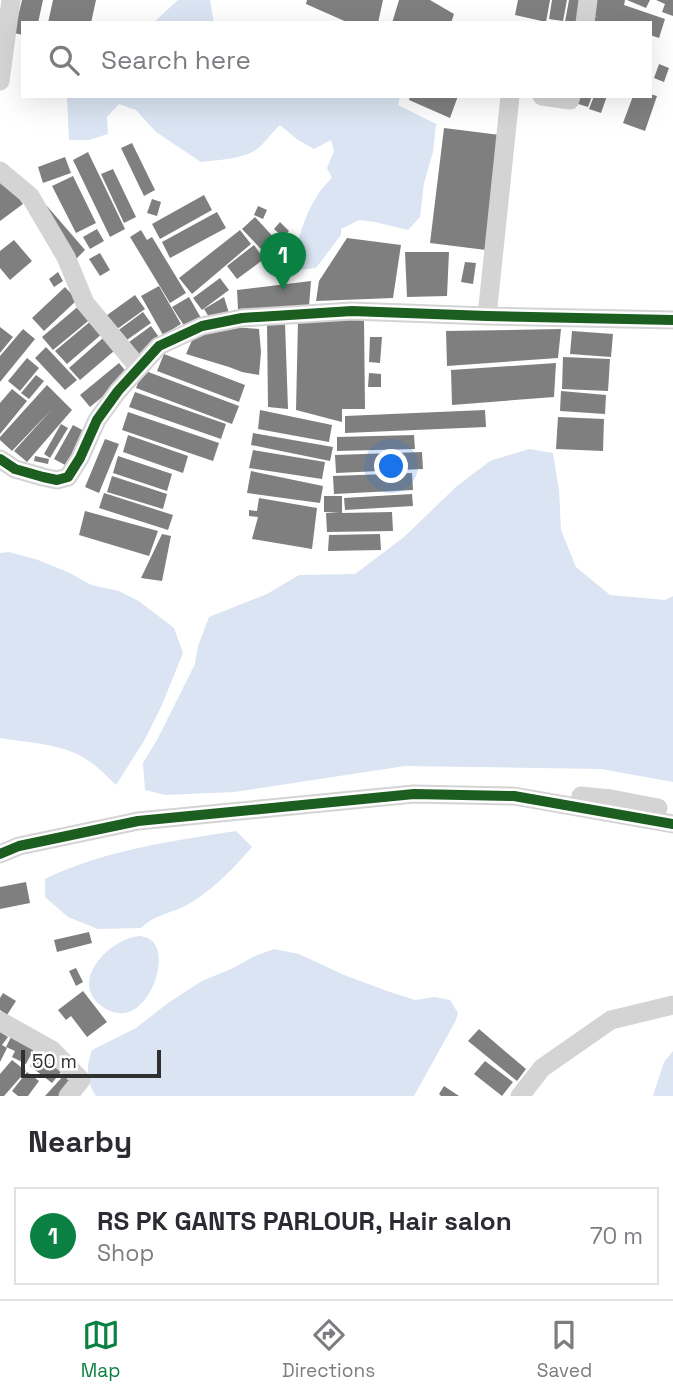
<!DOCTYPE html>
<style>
:root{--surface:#fff;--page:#f7f7f7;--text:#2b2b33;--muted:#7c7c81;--line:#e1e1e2;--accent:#0b8043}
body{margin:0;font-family:"Space Grotesk",sans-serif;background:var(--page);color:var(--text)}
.scale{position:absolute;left:21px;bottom:18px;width:140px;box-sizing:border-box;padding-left:7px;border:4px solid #303030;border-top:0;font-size:19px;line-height:24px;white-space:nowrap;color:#303030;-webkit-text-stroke:5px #fff;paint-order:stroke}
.you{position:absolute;left:392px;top:467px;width:24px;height:24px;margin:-18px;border:5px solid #fff;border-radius:50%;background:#1a73e8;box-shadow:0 0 0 10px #1a73e833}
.badge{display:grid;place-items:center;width:46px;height:46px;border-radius:50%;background:var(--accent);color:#fff;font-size:23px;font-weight:700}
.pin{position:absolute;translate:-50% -58px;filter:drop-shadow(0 2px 4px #0008)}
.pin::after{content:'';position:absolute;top:37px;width:24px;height:21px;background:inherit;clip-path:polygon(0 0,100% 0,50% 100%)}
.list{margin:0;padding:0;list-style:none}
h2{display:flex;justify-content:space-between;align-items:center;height:91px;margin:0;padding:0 28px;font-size:30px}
h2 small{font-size:23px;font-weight:400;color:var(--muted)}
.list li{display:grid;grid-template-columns:46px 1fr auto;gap:21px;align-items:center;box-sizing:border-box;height:98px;margin:0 14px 14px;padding:0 14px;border:2px solid var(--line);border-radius:0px}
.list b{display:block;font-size:26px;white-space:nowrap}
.list p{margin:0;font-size:23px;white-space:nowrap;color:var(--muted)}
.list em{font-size:23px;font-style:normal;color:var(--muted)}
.icon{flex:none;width:38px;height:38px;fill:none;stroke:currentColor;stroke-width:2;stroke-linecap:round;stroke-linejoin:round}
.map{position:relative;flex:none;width:673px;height:1096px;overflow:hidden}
.search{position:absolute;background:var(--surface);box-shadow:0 7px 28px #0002;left:21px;right:21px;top:21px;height:77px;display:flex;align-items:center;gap:18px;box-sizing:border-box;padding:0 24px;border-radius:0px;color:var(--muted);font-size:26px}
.sheet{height:203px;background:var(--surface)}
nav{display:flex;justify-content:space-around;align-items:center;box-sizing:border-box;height:98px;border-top:2px solid var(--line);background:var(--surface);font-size:19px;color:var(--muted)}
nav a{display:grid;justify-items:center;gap:4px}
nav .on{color:var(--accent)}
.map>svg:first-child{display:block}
.water{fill:#dae4f2}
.building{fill:#7f7f7f}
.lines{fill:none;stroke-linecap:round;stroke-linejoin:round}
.minor{stroke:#d4d4d4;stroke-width:19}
.cycleway-casing{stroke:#fff;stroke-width:15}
.cycleway{stroke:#1b5e20;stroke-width:10}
</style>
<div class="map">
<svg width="673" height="1096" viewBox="0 0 673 1096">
<rect width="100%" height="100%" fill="#fff"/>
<!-- water -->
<path class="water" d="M178,0H210L214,23H153Z
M67,96H400L398,105L436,124L433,152L424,183L420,217L408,230L375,222L359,220L341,229V235L316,268L290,271C299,238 306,202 332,178L327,168L334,151L331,140L314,149L298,140L280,125C273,131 262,146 256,150C242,159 217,160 201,162L156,132L136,110L119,104L107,117L108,134L89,140H69Z
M529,449L553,453L559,490L561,530L576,567L610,595L665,600L673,596V782L601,769L405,766L234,792L165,795L145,790L143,763L157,740L195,664L198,646L209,617L267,594L299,575L355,574L404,537L457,486L490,461Z
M9,552L38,560L70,573L91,585L119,591L140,602L174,628L183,653L161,707L144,741L116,785C104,773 92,761 77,754C53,743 25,742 0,738V553Z
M236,831L252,847C235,867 210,893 185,906C171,913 152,916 141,928L98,929L68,917L45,897V879C104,850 172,841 236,831Z
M140,936C145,937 150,938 154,943C171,965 140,1039 99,1004C70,979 111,938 140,936Z
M274,949L299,954L344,975L390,992L415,1000L435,997L450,1000L458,1013L455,1022L414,1096H96C86,1081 86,1066 92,1050L136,1028L168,1003L202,981L231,969L255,956Z
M673,1051V1096H653L664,1062Z"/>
<!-- building -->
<path class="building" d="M22,0H43L38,23H23V35L14,33Z
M53,0H96L91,23H48Z
M307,0H383L378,23H349L306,4Z
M399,0H430L454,14L451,23H392Z
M518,0H550L546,22L515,15Z
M552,0H567L563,21L549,19Z
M569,0H586L581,23L565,22Z
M593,0H625L624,5L665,19L659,38L650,35V23H591L593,16L600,18L588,14Z
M627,0H650L646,8Z
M656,0H673V16L662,12L665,4Z
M659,64L669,68L664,82L654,78Z
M650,94L657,96L645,131L623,123L633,96H650Z
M410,96H458L450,118L409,100Z
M577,96H592L588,107L575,103Z
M594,96H607L601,113L589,109Z
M444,128L500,135L486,250L430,243Z
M132,143L155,190L144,196L121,148Z
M88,152L125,229L110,237L73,160Z
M65,157L71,173L43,183L38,167Z
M113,169L136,217L124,223L101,174Z
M73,176L96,223L76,233L52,186Z
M5,179L23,204L0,221V183Z
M204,195L212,210L160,239L152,224Z
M152,199L161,202L157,216L147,213Z
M47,206L85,250L73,262L34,217Z
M258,206L267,210L263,219L254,215Z
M217,212L226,228L170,258L162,242Z
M255,217L288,253L275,264L242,229Z
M280,222L289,231L283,237L274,229Z
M97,229L104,241L90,249L83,237Z
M141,230L147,240L152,237L186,293L170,303L130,237Z
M240,230L251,244L192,294L179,278Z
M347,238L401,245L393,298L316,301L319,281Z
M14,240L32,261L10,280L0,268V251Z
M254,245L264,259L237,279L227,266Z
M405,252H449L447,296L407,297Z
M100,253L110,270L100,276L89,259Z
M465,262L476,263L473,284L461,282Z
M58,272L63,281L54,287L49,279Z
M220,278L229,290L202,310L193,298Z
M311,281L309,306L238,309L237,290Z
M159,286L181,324L163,335L141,296Z
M65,287L77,300L44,331L32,318Z
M135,295L145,309L113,332L103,318Z
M189,297L201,318L185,327L172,307Z
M224,297L229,313L209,317L204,309Z
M81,304L93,317L53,350L42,337Z
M143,312L151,323L124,342L116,332Z
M92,320L103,333L67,364L55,351Z
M298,320H364L365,409H342V422L296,410Z
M267,323H285L288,409L268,407Z
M151,326L161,340L136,359L125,345Z
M0,327L13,337L0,353Z
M233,327L259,329L261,352L259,375L242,372L229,367L186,354L193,338Z
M23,329L35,339L0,382V356Z
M561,329L558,358L447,366L446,331Z
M572,331L613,334L611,357L570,354Z
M370,337H382L380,363L369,362Z
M103,338L114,351L80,380L69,368Z
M46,347L77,380L65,390L35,358Z
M164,354L245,385L239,402L157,371Z
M563,357L610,359L608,391L562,389Z
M27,358L39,368L20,391L8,381Z
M119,363L129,375L90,407L80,395Z
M556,363L554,397L452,405L451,370Z
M143,370L239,406L232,424L136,388Z
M369,373L381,374V387H368Z
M36,375L44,381L29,399L21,393Z
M47,385L72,410L27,462L14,451L52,409L12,451L0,440V437Z
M12,389L27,401L0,434V403Z
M561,391L606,395L605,414L560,411Z
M135,392L226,424L221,439L129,407Z
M260,410L332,425L329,442L258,429Z
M485,410L486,427L345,433V416Z
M128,412L219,443L213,461L122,430Z
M558,417L604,419L603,451L556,449Z
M61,424L68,428L50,458L44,454Z
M73,425L86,432L67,466L54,459Z
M253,433L333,447L330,461L251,445Z
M128,435L188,456L183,473L123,452Z
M414,435L415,449L337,451V437Z
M105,439L119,444L99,493L85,487Z
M253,450L325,462L322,479L249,468Z
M422,452L423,469L336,473L335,455Z
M35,456L49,459L48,464L34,461Z
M118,456L172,474L167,491L113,473Z
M251,471L323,486L320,503L247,493Z
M412,473L413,490L334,494L333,476Z
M112,476L167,494L163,509L107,492Z
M104,493L173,515L168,530L99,508Z
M412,494L413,506L345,510L344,498Z
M324,496H342V513L392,512L393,531L327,532L326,513L339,512H324Z
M259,498L317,508L312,549L252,539L258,517L249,516V510L257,511Z
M85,511L158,531L149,556L79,535Z
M162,534L171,536L162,581L141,578Z
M380,534L381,550L328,551L329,535Z
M26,882L30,903L0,909V887Z
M89,932L92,943L57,952L54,940Z
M76,968L83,982L76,986L69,971Z
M83,991L107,1022L87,1037L71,1016L66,1020L58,1010Z
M3,993L16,1001L7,1015L0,1010V998Z
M479,1029L526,1069L517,1081L468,1041Z
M0,1032L8,1037L2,1045L7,1048L0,1062Z
M11,1037L34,1049L26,1064L12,1057L15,1051L6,1047Z
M39,1055L61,1072L52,1083L30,1066Z
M12,1060L26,1071L4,1096H0V1074Z
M485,1061L513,1082L502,1096L474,1074Z
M27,1072L39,1081L28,1096H18L12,1091Z
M65,1074L77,1084L66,1096H45Z
M444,1086L459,1096H441L439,1094Z"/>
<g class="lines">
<!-- minor -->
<path class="minor" d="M585,23L588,0
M0,81L11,0
M542,96L570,100L571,96
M0,171L30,196L66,257L85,303L139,368
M487,316L510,96
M0,459L15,469L43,477L57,480L68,477L80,458L97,420L118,391L159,346L202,326L242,318L352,311L487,316L673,320
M581,796L611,799L658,808
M0,854L19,846L138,821L414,794L514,796L673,824
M0,1021L52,1050L81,1080L68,1096
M520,1096L542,1068L611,1020L673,1005"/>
<defs>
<path id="cycleway" d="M0,459L15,469L43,477L57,480L68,477L80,458L97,420L118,391L159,346L202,326L242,318L352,311L487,316L673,320
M0,854L19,846L138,821L414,794L514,796L673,824"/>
</defs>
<!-- cycleway casing -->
<use href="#cycleway" class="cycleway-casing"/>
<!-- cycleway -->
<use href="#cycleway" class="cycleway"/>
</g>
</svg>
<div class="scale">50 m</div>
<div class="you"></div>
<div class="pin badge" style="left:283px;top:290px">1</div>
<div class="search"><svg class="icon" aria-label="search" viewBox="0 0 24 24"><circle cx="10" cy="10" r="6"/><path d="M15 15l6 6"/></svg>Search here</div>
</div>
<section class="sheet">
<h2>Nearby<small></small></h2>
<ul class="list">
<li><span class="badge">1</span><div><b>RS PK GANTS PARLOUR, Hair salon</b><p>Shop</p></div><em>70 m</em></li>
</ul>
</section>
<nav>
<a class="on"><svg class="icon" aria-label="map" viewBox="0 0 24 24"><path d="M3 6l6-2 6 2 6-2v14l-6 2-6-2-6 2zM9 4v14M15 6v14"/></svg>Map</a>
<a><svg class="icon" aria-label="directions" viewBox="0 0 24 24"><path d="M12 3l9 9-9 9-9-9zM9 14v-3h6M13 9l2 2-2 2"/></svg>Directions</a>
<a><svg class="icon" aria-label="saved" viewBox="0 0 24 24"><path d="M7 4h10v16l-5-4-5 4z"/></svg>Saved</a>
</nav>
